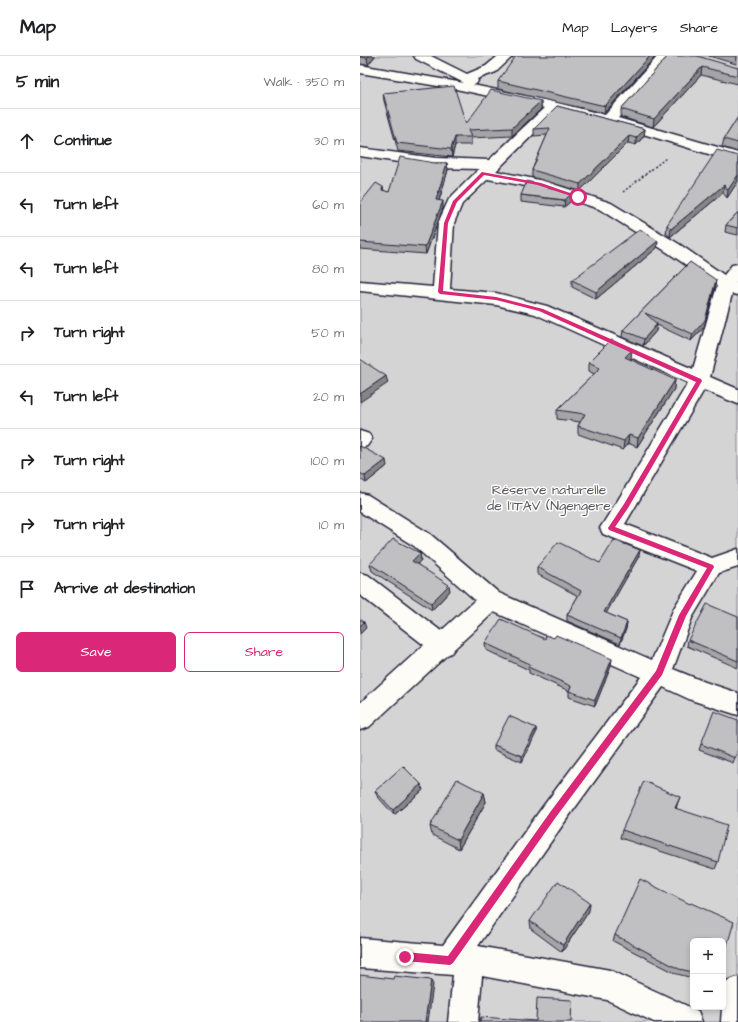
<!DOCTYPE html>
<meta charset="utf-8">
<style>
:root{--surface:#fff;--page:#f6f6f6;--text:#202124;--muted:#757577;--line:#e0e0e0;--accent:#db2777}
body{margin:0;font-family:"Architects Daughter",sans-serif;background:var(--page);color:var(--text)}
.controls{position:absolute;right:12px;bottom:12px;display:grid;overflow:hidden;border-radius:6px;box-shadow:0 2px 6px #0003}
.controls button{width:36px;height:36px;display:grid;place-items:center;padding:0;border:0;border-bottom:1px solid var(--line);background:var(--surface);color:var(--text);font:20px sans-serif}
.stop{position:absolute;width:12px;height:12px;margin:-9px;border:3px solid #db2777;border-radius:50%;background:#fff}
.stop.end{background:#db2777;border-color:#fff;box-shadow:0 1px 4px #0008}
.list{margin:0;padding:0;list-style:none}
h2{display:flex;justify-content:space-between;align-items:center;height:52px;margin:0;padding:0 16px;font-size:17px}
h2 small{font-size:13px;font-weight:400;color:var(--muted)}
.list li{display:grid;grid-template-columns:26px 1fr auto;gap:12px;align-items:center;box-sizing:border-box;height:64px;padding:0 16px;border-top:1px solid var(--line)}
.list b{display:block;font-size:15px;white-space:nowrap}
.list em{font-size:13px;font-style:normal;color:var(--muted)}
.actions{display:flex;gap:8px;padding:12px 16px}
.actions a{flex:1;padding:9px 0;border:1px solid var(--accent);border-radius:6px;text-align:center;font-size:14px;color:var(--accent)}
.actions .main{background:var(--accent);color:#fff}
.icon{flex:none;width:22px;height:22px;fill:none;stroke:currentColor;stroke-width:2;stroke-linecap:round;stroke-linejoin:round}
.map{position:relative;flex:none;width:378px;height:966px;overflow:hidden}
header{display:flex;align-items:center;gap:24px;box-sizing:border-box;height:56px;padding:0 20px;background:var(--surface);border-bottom:1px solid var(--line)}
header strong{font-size:19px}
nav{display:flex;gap:22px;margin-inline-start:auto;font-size:14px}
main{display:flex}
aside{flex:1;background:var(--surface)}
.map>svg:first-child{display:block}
.green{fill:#d5d4d5;stroke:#7c7b88;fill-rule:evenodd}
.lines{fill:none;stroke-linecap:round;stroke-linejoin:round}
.minor-casing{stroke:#22223b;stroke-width:3}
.path{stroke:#22223b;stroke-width:1.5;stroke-dasharray:2 2;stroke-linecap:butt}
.minor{fill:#fdfcf7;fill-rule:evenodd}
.wall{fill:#a5a4a7;stroke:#22223b}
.shaded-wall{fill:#868688;stroke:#22223b}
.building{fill:#c0bfc2;stroke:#22223b}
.route{fill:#db2777}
.labels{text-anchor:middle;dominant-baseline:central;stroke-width:3;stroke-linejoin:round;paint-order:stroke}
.park-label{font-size:14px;fill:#585769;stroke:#fdfcf7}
</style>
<header>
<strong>Map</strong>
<nav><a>Map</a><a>Layers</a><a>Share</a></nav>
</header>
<main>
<aside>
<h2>5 min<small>Walk · 350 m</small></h2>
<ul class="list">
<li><svg class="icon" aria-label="ahead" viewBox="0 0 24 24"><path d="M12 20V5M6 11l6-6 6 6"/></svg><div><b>Continue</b></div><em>30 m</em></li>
<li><svg class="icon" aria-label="left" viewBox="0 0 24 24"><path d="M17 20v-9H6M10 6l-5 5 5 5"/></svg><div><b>Turn left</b></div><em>60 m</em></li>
<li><svg class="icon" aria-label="left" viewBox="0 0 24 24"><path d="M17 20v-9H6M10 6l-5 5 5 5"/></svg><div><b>Turn left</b></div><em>80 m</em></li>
<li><svg class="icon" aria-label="right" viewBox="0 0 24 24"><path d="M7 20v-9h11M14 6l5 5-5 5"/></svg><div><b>Turn right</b></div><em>50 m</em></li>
<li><svg class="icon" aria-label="left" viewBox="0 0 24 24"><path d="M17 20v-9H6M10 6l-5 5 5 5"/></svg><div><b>Turn left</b></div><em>20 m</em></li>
<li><svg class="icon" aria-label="right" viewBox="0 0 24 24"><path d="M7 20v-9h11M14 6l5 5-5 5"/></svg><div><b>Turn right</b></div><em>100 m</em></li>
<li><svg class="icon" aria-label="right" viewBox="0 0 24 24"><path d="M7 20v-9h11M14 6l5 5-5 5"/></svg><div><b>Turn right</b></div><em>10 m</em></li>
<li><svg class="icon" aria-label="arrive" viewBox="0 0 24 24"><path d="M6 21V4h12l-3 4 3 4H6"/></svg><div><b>Arrive at destination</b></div></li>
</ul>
<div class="actions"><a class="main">Save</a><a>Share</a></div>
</aside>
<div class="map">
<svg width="378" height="966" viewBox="0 0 378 966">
<rect width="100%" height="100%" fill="#f4f3ef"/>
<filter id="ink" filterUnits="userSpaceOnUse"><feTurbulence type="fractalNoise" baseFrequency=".025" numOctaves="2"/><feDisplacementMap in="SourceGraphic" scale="8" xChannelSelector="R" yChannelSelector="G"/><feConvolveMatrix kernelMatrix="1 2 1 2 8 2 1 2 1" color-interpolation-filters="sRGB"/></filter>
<g filter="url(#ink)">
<!-- green -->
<path class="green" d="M0,0H378V966H0ZM333,885H363V951H333Z"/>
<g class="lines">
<defs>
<path id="minor" d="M54,0H71L107,18L126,10L138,0H153L136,16L117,23L118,25L116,28L113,29L194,46L245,59L298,0H312L258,62L378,97V107L280,77L197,55L136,115L184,125L251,147L319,188L364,219L372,209L378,208V224L376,226L378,227V239L372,238L350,321L378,333V348L344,334L265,468L352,502L378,493V511L359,517L332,562L313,613L345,626L378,637V659L331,644L303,631L204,767L118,890L250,914L338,955L342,966H294L247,944L122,920L118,966H88L93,919L0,912V882L83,889L184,749L281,621L134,556L94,593L91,597L87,599L9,671L0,674V647L64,589L0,539V517L8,519L81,575L115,544L54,490L0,456V437L8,439L70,478L139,537L292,604L314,552L337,515L243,478L240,472L258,444L328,327L175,258L136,249L0,235V225L73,231L78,167L89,143L118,114L120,113L76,112L0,100V92L76,102L129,104L184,52L96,33L0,17V9L104,27L56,3ZM128,123L176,132L239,153L307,196L357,230L333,313L187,250L136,237L90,233L94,167L102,148Z
M0,375L9,378L12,383L7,390L0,392Z
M378,921V966H361L362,951H363V936L367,925Z"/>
</defs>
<!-- minor casing -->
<use href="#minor" class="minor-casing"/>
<!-- path -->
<path class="path" d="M263,136L306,102"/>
<!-- minor -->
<use href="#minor" class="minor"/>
</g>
<!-- wall -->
<path class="wall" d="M0,0H15L8,9L0,8Z
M296,0L244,57L138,33V25Z
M308,0L378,12V28L341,19L293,71L261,61V53Z
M349,0H377L376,8Z
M23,37L106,68L181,45V53L152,80L111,82V89H95L92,101L38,95L24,45Z
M197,50L285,73L284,80L276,89L268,87L220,135L172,121V114L187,79L174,80V73Z
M378,61V96L362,91L364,83Z
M378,100V125L367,142L363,137L310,181L306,177L307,169Z
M75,107H87L88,114L79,145L83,152L66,198L0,193V147L23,131L24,135L29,136Z
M161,139L211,145L204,151L161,146Z
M378,156V179L365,176L366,169Z
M298,185L297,192L236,243L212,231V224Z
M330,206L355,231L344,271L331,285L297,269L296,275L283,290L262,281L263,274Z
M272,294L270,303L314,333L277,391L268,387L263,394L218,378V370L220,366L197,363V354L234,318L229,315V306Z
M0,390L27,410L6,427L0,423Z
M60,497L61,504L57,508L90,535L72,554L12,515L10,508Z
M279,500L246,557L267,566L266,573L260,588L207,565V559L218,540L177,518V511L240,507Z
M378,561V612L327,590L328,584Z
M185,583L251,610L235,650L209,641V635L169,617V614L126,594L125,587Z
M176,672V677L162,706L134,694V689Z
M341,688L378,693L373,707L339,694Z
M63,734L34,759L17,740L15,735Z
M124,737L126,746L99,793L72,779L70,770Z
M317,749L316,753L358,806L355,813L260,782L262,774Z
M229,855L202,896L171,873L170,865Z
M255,879L333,885V922L317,918L253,885Z"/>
<!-- shaded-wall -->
<path class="shaded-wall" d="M9,0H15L8,9L7,2Z
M290,0H296L244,57L245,50Z
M342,11L341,19L293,71L294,63Z
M181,45V53L152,80V72Z
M285,73L284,80L276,89V82Z
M269,80L268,87L220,135V128Z
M95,81V89L92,101L91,93Z
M87,107L88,114L77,151L76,144Z
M378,119V125L367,142L368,134Z
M364,129L363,137L310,181L311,173Z
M211,138V145L204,151L205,144Z
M83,145V152L66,198L65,191Z
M298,185L297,192L236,243V236Z
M356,224L355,231L344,271L331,285L333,278Z
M297,268L296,275L283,290L284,283Z
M272,294L271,303L264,310L265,301Z
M26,320L28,327L0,346V338Z
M315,324L314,333L277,391L278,382Z
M269,379L268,387L263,394L264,385Z
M26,404L27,410L6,427L5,420Z
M280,494L279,500L243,563L244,556Z
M60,497L61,504L54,512L52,505Z
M89,529L90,535L72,554L71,547Z
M4,566L6,572L0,578V570Z
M267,566L266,573L260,588L261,582Z
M252,603L251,610L235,650V644Z
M176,672V677L162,706V700Z
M61,728L63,734L34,759L33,754Z
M124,737L126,746L99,793L98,784Z
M320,741L317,749L313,760L315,752Z
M230,847L229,855L202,896L203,889Z
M71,924L73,929L68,966H65Z"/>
<!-- building -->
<path class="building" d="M0,0H9L7,2L0,1Z
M156,0H290L245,50L138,25Z
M308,0H337L378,12V20L342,11L294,63L261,53Z
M94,30L106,68L131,34L181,45L152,72L108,74L111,81H95L91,93L37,87L23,37Z
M197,50L285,73L276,82L269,80L220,128L172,114L190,72L174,73Z
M378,61V87L364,83Z
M357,94L378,100V119L368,134L364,129L311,173L307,169Z
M40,101L75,107H87L76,144L83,145L65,191L0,186V147L16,127L23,131L22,134L29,136Z
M167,125L211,138L205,144L161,139Z
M378,156V172L366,169Z
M280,173L298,185L236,236L212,224Z
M330,206L356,224L345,264L333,278L285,257L297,268L284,283L263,274Z
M251,284L272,294L265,301L315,324L278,382L269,379L264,385L218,370L225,358L197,354L240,312L229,306Z
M0,303L26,320L0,338Z
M0,390L26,404L5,420L0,417Z
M33,483L60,497L52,505L89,529L71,547L10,508Z
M254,484L280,494L244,556L267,566L261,582L207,559L221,535L177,511L198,486L240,507Z
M347,548L378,561V605L328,584Z
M0,563L4,566L0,570Z
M141,563L185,583L186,579L194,582L196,579L252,603L235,644L209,635L211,630L168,611L170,608L125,587Z
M354,655L378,664V693L375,702L341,688Z
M149,660L176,672L162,700L134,689Z
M43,710L61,728L33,754L15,735Z
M97,723L124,737L98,784L70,770Z
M284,725L320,741L315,752L367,769L358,806L262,774Z
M280,823L330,848L331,847L374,866L363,903V885H333V916L319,913L255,879Z
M198,825L230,847L203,889L170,865Z
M0,919L33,923L34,920L71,924L65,966H0Z
M177,942L212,944L211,966H120L121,961L176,965Z"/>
</g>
<!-- route -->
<path class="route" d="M122,116L181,127L221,141L217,142L178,129L124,119L97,146L88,167L83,235L136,241L183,253L341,323L342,325L268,452L255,471L353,509L354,511L326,560L302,619L196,761L93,907L90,909L45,905L42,904L41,901L42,898L45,896L88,900L191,755L296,615L319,559L347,512L249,474L248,472L264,448L336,326L179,255L136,244L80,238L78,236L84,167L93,145Z"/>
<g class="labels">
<!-- park labels -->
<g class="park-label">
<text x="189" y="434">Réserve naturelle<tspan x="189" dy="16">de l'ITAV (Ngengere</tspan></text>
</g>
</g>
</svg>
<div class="controls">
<button>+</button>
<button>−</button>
</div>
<div class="stop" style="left:218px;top:141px"></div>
<div class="stop end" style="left:45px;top:901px"></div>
</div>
</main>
